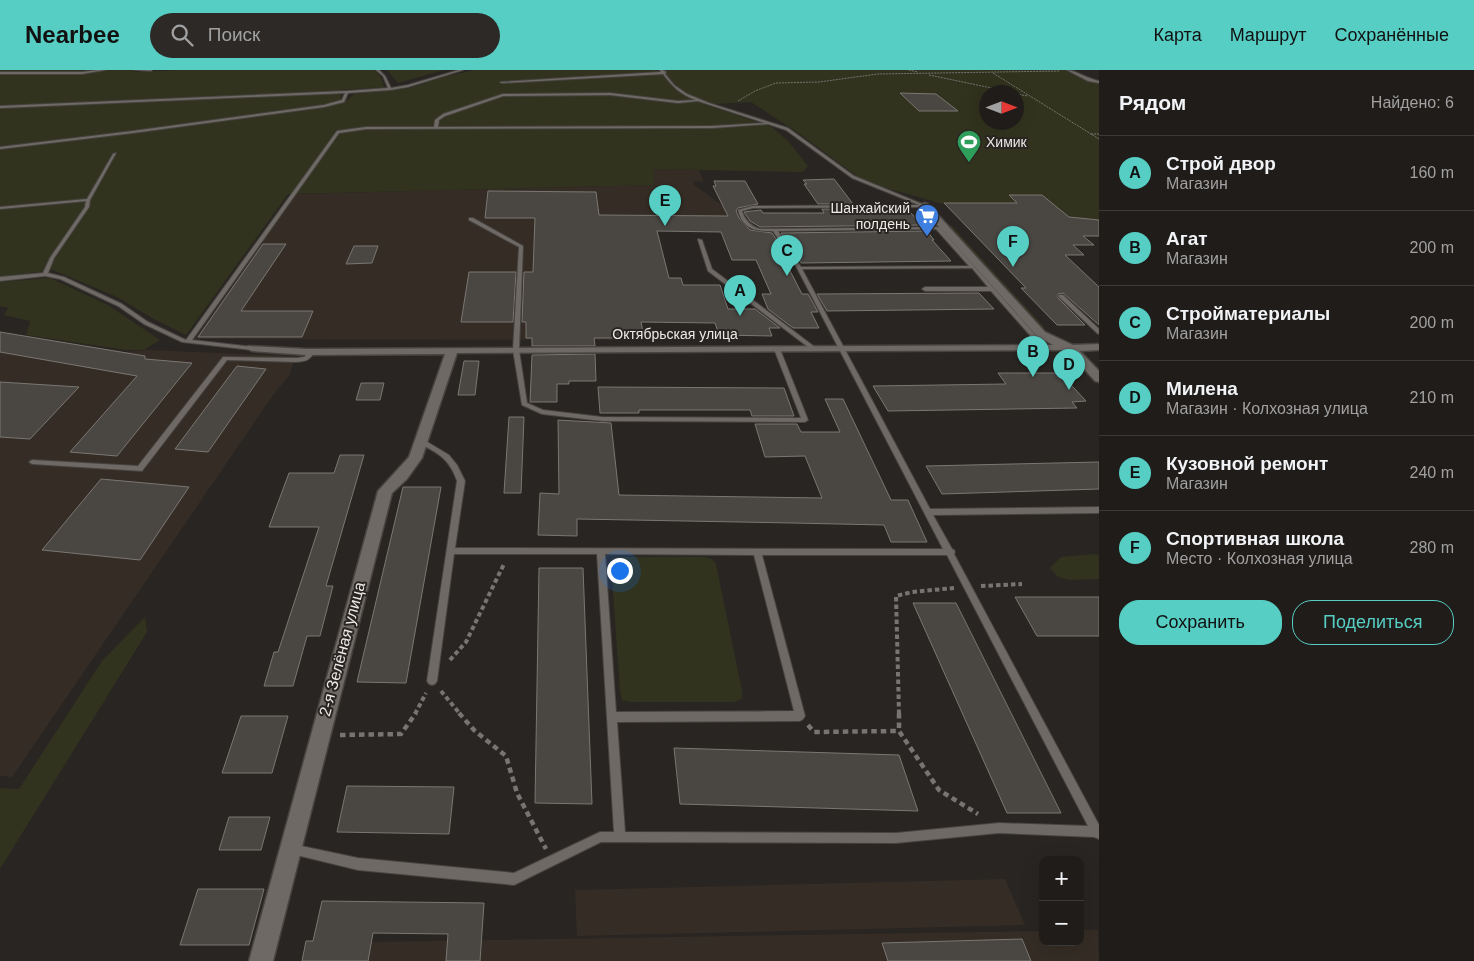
<!DOCTYPE html>
<html lang="ru">
<meta charset="utf-8">
<style>
:root{--surface:#1f1c1a;--page:#2c2927;--text:#f1f3f6;--muted:#a1a1a2;--line:#3c3a39;--accent:#56cec3}
body{margin:0;font-family:Helvetica,sans-serif;background:var(--page);color:var(--text)}
.controls{position:absolute;right:15px;bottom:15px;display:grid;overflow:hidden;border-radius:10px;box-shadow:0 5px 20px #0002}
.controls button{width:45px;height:45px;display:grid;place-items:center;padding:0;border:0;border-bottom:1px solid var(--line);background:var(--surface);color:var(--text);font:25px sans-serif}
.compass{position:absolute;left:979px;top:15px;width:45px;height:45px;border-radius:50%;background:var(--surface);box-shadow:0 5px 20px #0002;rotate:90deg}
.you{position:absolute;left:619px;top:500px;width:18px;height:18px;margin:-12px;border:4px solid #fff;border-radius:50%;background:#1a73e8;box-shadow:0 0 0 8px #1a73e833}
.badge{display:grid;place-items:center;width:32px;height:32px;border-radius:50%;background:var(--accent);color:#111;font-size:16px;font-weight:700}
.pin{position:absolute;translate:-50% -41px;filter:drop-shadow(0 1px 2px #0008)}
.pin::after{content:'';position:absolute;top:26px;width:18px;height:15px;background:inherit;clip-path:polygon(0 0,100% 0,50% 100%)}
.list{margin:0;padding:0;list-style:none}
h2{display:flex;justify-content:space-between;align-items:center;height:65px;margin:0;padding:0 20px;font-size:21px}
h2 small{font-size:16px;font-weight:400;color:var(--muted)}
.list li{display:grid;grid-template-columns:32px 1fr auto;gap:15px;align-items:center;box-sizing:border-box;height:75px;padding:0 20px;border-top:1px solid var(--line)}
.list b{display:block;font-size:19px;white-space:nowrap}
.list p{margin:0;font-size:16px;white-space:nowrap;color:var(--muted)}
.list em{font-size:16px;font-style:normal;color:var(--muted)}
.actions{display:flex;gap:10px;padding:15px 20px}
.actions a{flex:1;padding:11px 0;border:1px solid var(--accent);border-radius:20px;text-align:center;font-size:18px;color:var(--accent)}
.actions .main{background:var(--accent);color:#111}
.icon{flex:none;width:28px;height:28px;fill:none;stroke:currentColor;stroke-width:2;stroke-linecap:round;stroke-linejoin:round}
.map{position:relative;flex:none;width:1099px;height:891px;overflow:hidden}
header{display:flex;align-items:center;gap:30px;box-sizing:border-box;height:70px;padding:0 25px;background:var(--accent);color:#111}
header strong{font-size:24px}
nav{display:flex;gap:28px;margin-inline-start:auto;font-size:18px}
.search{width:350px;height:45px;background:var(--page);display:flex;align-items:center;gap:12px;box-sizing:border-box;padding:0 18px;border-radius:28px;color:var(--muted);font-size:19px}
main{display:flex}
aside{flex:1;background:var(--surface)}
.map>svg:first-child{display:block}
.built{fill:#352d25}
.green{fill:#31331e;fill-rule:evenodd}
.building{fill:#4a4743;stroke:#7a7772}
.lines{fill:none;stroke-linecap:round;stroke-linejoin:round}
.service-casing{stroke:#464340;stroke-width:2}
.minor-casing{stroke:#464340;stroke-width:3}
.tertiary-casing{stroke:#464340;stroke-width:3}
.path-far2{stroke:#787471;stroke-width:1;stroke-dasharray:2 1;stroke-linecap:butt}
.path-far1{stroke:#787471;stroke-width:4;stroke-dasharray:4.5 3;stroke-linecap:butt}
.path{stroke:#787471;stroke-width:4.5;stroke-dasharray:5.5 4;stroke-linecap:butt}
.service{fill:#6e6965;fill-rule:evenodd}
.minor{fill:#6e6965;fill-rule:evenodd}
.tertiary{fill:#6e6965;fill-rule:evenodd}
.labels{text-anchor:middle;dominant-baseline:central;stroke-width:4;stroke-linejoin:round;paint-order:stroke}
.far-poi-label{font-size:14px;fill:#ece9e7;stroke:#292522;text-anchor:start}
.far-street-label{font-size:14px;fill:#ece9e7;stroke:#292522}
.street-label{font-size:16px;fill:#ece9e7;stroke:#292522}
</style>
<header>
<strong>Nearbee</strong>
<div class="search"><svg class="icon" aria-label="search" viewBox="0 0 24 24"><circle cx="10" cy="10" r="6"/><path d="M15 15l6 6"/></svg>Поиск</div>
<nav><a>Карта</a><a>Маршрут</a><a>Сохранённые</a></nav>
</header>
<main>
<div class="map">
<svg width="1099" height="891" viewBox="0 0 1099 891">
<rect width="100%" height="100%" fill="#292522"/>
<!-- built -->
<path class="built" d="M653,99L699,100L704,112L694,111V115L730,141V144L719,146H612L615,183L627,270L194,269L296,124L654,115Z
M0,262L125,282L148,280L296,286L289,306L273,325L12,707L0,706Z
M1005,809L1025,855L577,866L575,820Z
M1080,860H1098L1099,891H302L306,871L372,872L1043,861V872H1080Z"/>
<!-- green -->
<path class="green" d="M0,0H140L133,2L183,0H374L381,7L384,17L340,20L341,29L348,30L354,24L410,18L443,7L475,0H1074L1099,13V151L1081,150L1078,147L1034,148L1009,125L1017,133L943,134L886,118L861,109L797,62L751,32L715,34L705,31L703,34L772,57L789,72L808,96L803,102L653,99L654,115L288,124L186,265L152,248L117,227L53,200L0,207V4H29L0,2ZM986,22H1016V52H986Z
M387,0H444L398,13Z
M946,156H952L1045,258H1039Z
M50,208L108,235L160,270L144,280H126L26,265L30,251L4,245L8,238L0,236V212Z
M1092,484L1099,485V509L1070,510L1058,507L1050,498L1061,487Z
M618,487H705L712,489L716,494L742,621V629L734,632H630L622,630L620,622L611,493L612,488Z
M145,547L147,562L0,799V718L19,719L102,591Z"/>
<!-- building -->
<path class="building" d="M900,23L936,24L958,41H919Z
M834,109L853,134H818L804,114H807L803,110Z
M714,111H745L758,134L738,138L736,141L739,148L750,160L772,163L792,193H786L802,224H808L818,242H811L819,258H793L768,239L762,224H771L756,190H732L721,162L657,161L669,208H681L683,215H720L728,239H755L780,258H769L772,266L719,265L715,253L641,252L643,262H621L622,268H594L595,276H532V268H526V252H522L524,202H533L535,148H485L488,121L596,122L599,145L728,146L713,116H716Z
M1009,125H1042L1069,147L1099,150V166H1083L1094,175H1073L1084,185H1065L1099,217V255L1063,223L1058,224V228L1085,255H1057L1021,218H1026L944,133H1017Z
M822,139H858L860,142H910L922,155L760,157L750,151L744,142L761,140L763,143H824Z
M927,161L934,170H932L951,191L801,193L781,163Z
M263,174H286L241,241H313L302,267H198Z
M354,176H378L372,193L346,194Z
M469,202H516L513,252H461Z
M979,223L994,239L827,241L817,224Z
M0,262L145,286V289L192,293L117,386L70,382L137,306L0,282Z
M595,284L596,311H569V314H557V332H530L532,285Z
M464,291H479L475,325H458Z
M237,296L266,299L208,382L175,379Z
M998,303H1060L1086,331L1072,332L1077,338L888,341L873,316L1006,314Z
M0,312L79,317L30,369L0,367Z
M361,313H384L380,330H356Z
M598,317L784,318L794,346H752L750,340H639V343H600Z
M825,329H843L891,430H908L927,472H891L884,455L793,453L577,449V466L538,465L540,423L559,424L558,350L611,353L619,425L822,428L805,386L765,387L755,354H797L801,362H840Z
M509,347H524L521,423H504Z
M340,385H364L326,516H333L320,566H307L293,616H264L274,582H278L319,457H269L289,403H334Z
M1099,392V419L942,424L926,396Z
M101,409L189,417L140,490L42,480Z
M403,417H441L406,613L357,612Z
M539,498H583L592,734L535,733Z
M1015,527H1099V566H1037Z
M913,533H956L1061,743H1007Z
M241,646H288L272,703H222Z
M674,678L899,685L918,741L680,734Z
M347,716L454,717L449,764L337,762Z
M229,747H270L261,780H219Z
M198,819H264L249,875H180Z
M322,831L484,833L480,891H446L448,864L373,863L368,891H302L306,871H313Z
M1022,869L1031,891H888L882,873Z"/>
<g class="lines">
<defs>
<path id="service" d="M98,0H105L82,4H0V2H82Z
M135,0H152L151,1Z
M376,0H379L385,6L391,18L408,15L459,0H463L408,17L390,20L348,23L344,32L324,37L133,63L0,79V77L133,61L324,35L342,30L345,23L0,38V36L347,21L388,18L383,6Z
M660,0H662L666,2L665,4L674,15L687,24L709,33L788,58L854,106L927,136L925,137L753,138L742,141C745,150 750,156 760,159L948,157V159H941L1048,279L1045,281L1043,280L991,221H925L922,219L925,217H988L972,198L802,199L930,439L1099,437V443L933,445L952,479L954,480L955,482L954,484L1099,755V769L1094,767L999,763L896,773L601,772L514,815L358,800L288,783L287,779L288,775L292,774L358,788L514,803L600,762H614L597,484H454L437,611L435,614L432,615L429,614L427,611L457,411C450,390 439,383 420,374L419,372L420,370H424L449,385L457,395L465,411L455,478L943,479L797,198L773,161C756,161 743,160 738,140L753,136L919,135L852,108L786,60L768,54L712,58L366,59L339,63L192,270L254,277V279L252,280L182,272L144,254L118,236L60,209L45,206L0,211V207L43,203L50,188L85,137L86,131L0,139V137L87,129L113,84L116,83L90,130L89,137L54,188L48,203L64,207L122,234L148,252L186,270L337,61L366,57H434L435,50L443,44L503,24L610,23L678,31L696,30C680,24 673,17 663,4L502,13L500,12L661,2ZM610,25L678,33L698,31L765,53L712,56L438,57L439,50L445,46L503,26ZM936,159L969,196L801,197L778,161ZM605,484L754,485L794,641L616,642ZM762,485H947L1088,756L999,753L896,763L625,762L617,652L800,651L803,649L805,646Z
M1067,0C1077,1 1088,9 1099,11V13L1088,11Z
M469,148H473L523,176L519,280L527,333L543,340L602,347L801,348L774,279L777,277L780,279L808,350L805,352L602,351L542,344L522,335L513,280L519,177L469,150Z
M698,169L702,170L712,199L816,278V280H812L708,201L698,170Z
M1059,225H1063L1099,259V264L1097,263L1059,227Z
M312,280L315,282C308,291 307,291 296,292L227,290L142,401L32,394L29,392L32,390L138,396L223,287L296,288L304,287L310,281Z"/>
<path id="minor" d="M925,133L928,134L1045,262L1075,276L1077,278L1075,280L457,283L422,388L407,409L392,423L273,891H249L378,421L409,387L445,284L307,285L252,281L246,278L248,276L307,279L1053,275L1037,266L922,138V134Z"/>
<path id="tertiary" d="M1099,274V280L1080,281L1099,301V312L1095,311L1065,278L1071,275Z"/>
</defs>
<!-- service casing -->
<use href="#service" class="service-casing"/>
<!-- minor casing -->
<use href="#minor" class="minor-casing"/>
<!-- tertiary casing -->
<use href="#tertiary" class="tertiary-casing"/>
<!-- path-far2 -->
<path class="path-far2" d="M909,0L918,2
M993,3L1099,69
M929,5L1011,22
M1016,24L1028,26
M738,31L755,21L776,13L819,12L878,4L1060,1
M1091,64H1099"/>
<!-- path-far1 -->
<path class="path-far1" d="M981,516L1022,514
M450,590L466,572L504,494
M441,621L460,644
M415,644L426,623
M899,644L896,526L912,522L954,518"/>
<!-- path -->
<path class="path" d="M459,643L474,660L506,686L517,723L546,779
M899,643V661
M808,655L814,662L899,661L939,720L978,744
M340,665L401,664L416,643"/>
<!-- service -->
<use href="#service" class="service"/>
<!-- minor -->
<use href="#minor" class="minor"/>
<!-- tertiary -->
<use href="#tertiary" class="tertiary"/>
</g>
<!-- icons -->
<defs>
<symbol id="stadium-pin" viewBox="-11 -11 22 30"><path d="M0 17L-7.5 6A9.5 9.5 0 1 1 7.5 6Z" fill="#2e9e5b" stroke="#292522"/><path d="M0-5a6.5 5 0 1 0 0 10a6.5 5 0 1 0 0-10ZM-3.5-1.8h7v3.6h-7Z" fill="#fff"/></symbol>
<symbol id="supermarket-pin" viewBox="-11 -11 22 30"><path d="M0 17L-7.5 6A9.5 9.5 0 1 1 7.5 6Z" fill="#3f7fe0" stroke="#292522"/><path d="M-6-5.5h2.5l.6 2H6L4.5 2H-2.5L-4.4-4H-6ZM-1.5 3.2a1.3 1.3 0 1 0 .1 0ZM3 3.2a1.3 1.3 0 1 0 .1 0Z" fill="#fff"/></symbol>
</defs>
<g fill-rule="evenodd">
<use href="#stadium-pin" x="955" y="58" width="28" height="38"/>
<use href="#supermarket-pin" x="913" y="132" width="28" height="38"/>
</g>
<g class="labels">
<!-- far-poi labels -->
<g class="far-poi-label">
<text x="986" y="72">Химик</text>
<text x="910" y="138" text-anchor="end">Шанхайский<tspan x="910" dy="16">полдень</tspan></text>
</g>
<!-- far-street labels -->
<g class="far-street-label">
<text x="675" y="264">Октябрьская улица</text>
</g>
<!-- street labels -->
<g class="street-label">
<text transform="translate(342 579) rotate(-75)">2-я Зелёная улица</text>
</g>
</g>
</svg>
<div class="controls">
<button>+</button>
<button>−</button>
</div>
<svg class="compass" viewBox="-18 -18 36 36"><path d="M0-13l5 13h-10z" fill="#e53935"/><path d="M0 13l5-13h-10z" fill="#a1a1a2"/></svg>
<div class="you"></div>
<div class="pin badge" style="left:740px;top:246px">A</div>
<div class="pin badge" style="left:1033px;top:307px">B</div>
<div class="pin badge" style="left:787px;top:206px">C</div>
<div class="pin badge" style="left:1069px;top:320px">D</div>
<div class="pin badge" style="left:665px;top:156px">E</div>
<div class="pin badge" style="left:1013px;top:197px">F</div>
</div>
<aside>
<h2>Рядом<small>Найдено: 6</small></h2>
<ul class="list">
<li><span class="badge">A</span><div><b>Строй двор</b><p>Магазин</p></div><em>160 m</em></li>
<li><span class="badge">B</span><div><b>Агат</b><p>Магазин</p></div><em>200 m</em></li>
<li><span class="badge">C</span><div><b>Стройматериалы</b><p>Магазин</p></div><em>200 m</em></li>
<li><span class="badge">D</span><div><b>Милена</b><p>Магазин · Колхозная улица</p></div><em>210 m</em></li>
<li><span class="badge">E</span><div><b>Кузовной ремонт</b><p>Магазин</p></div><em>240 m</em></li>
<li><span class="badge">F</span><div><b>Спортивная школа</b><p>Место · Колхозная улица</p></div><em>280 m</em></li>
</ul>
<div class="actions"><a class="main">Сохранить</a><a>Поделиться</a></div>
</aside>
</main>
